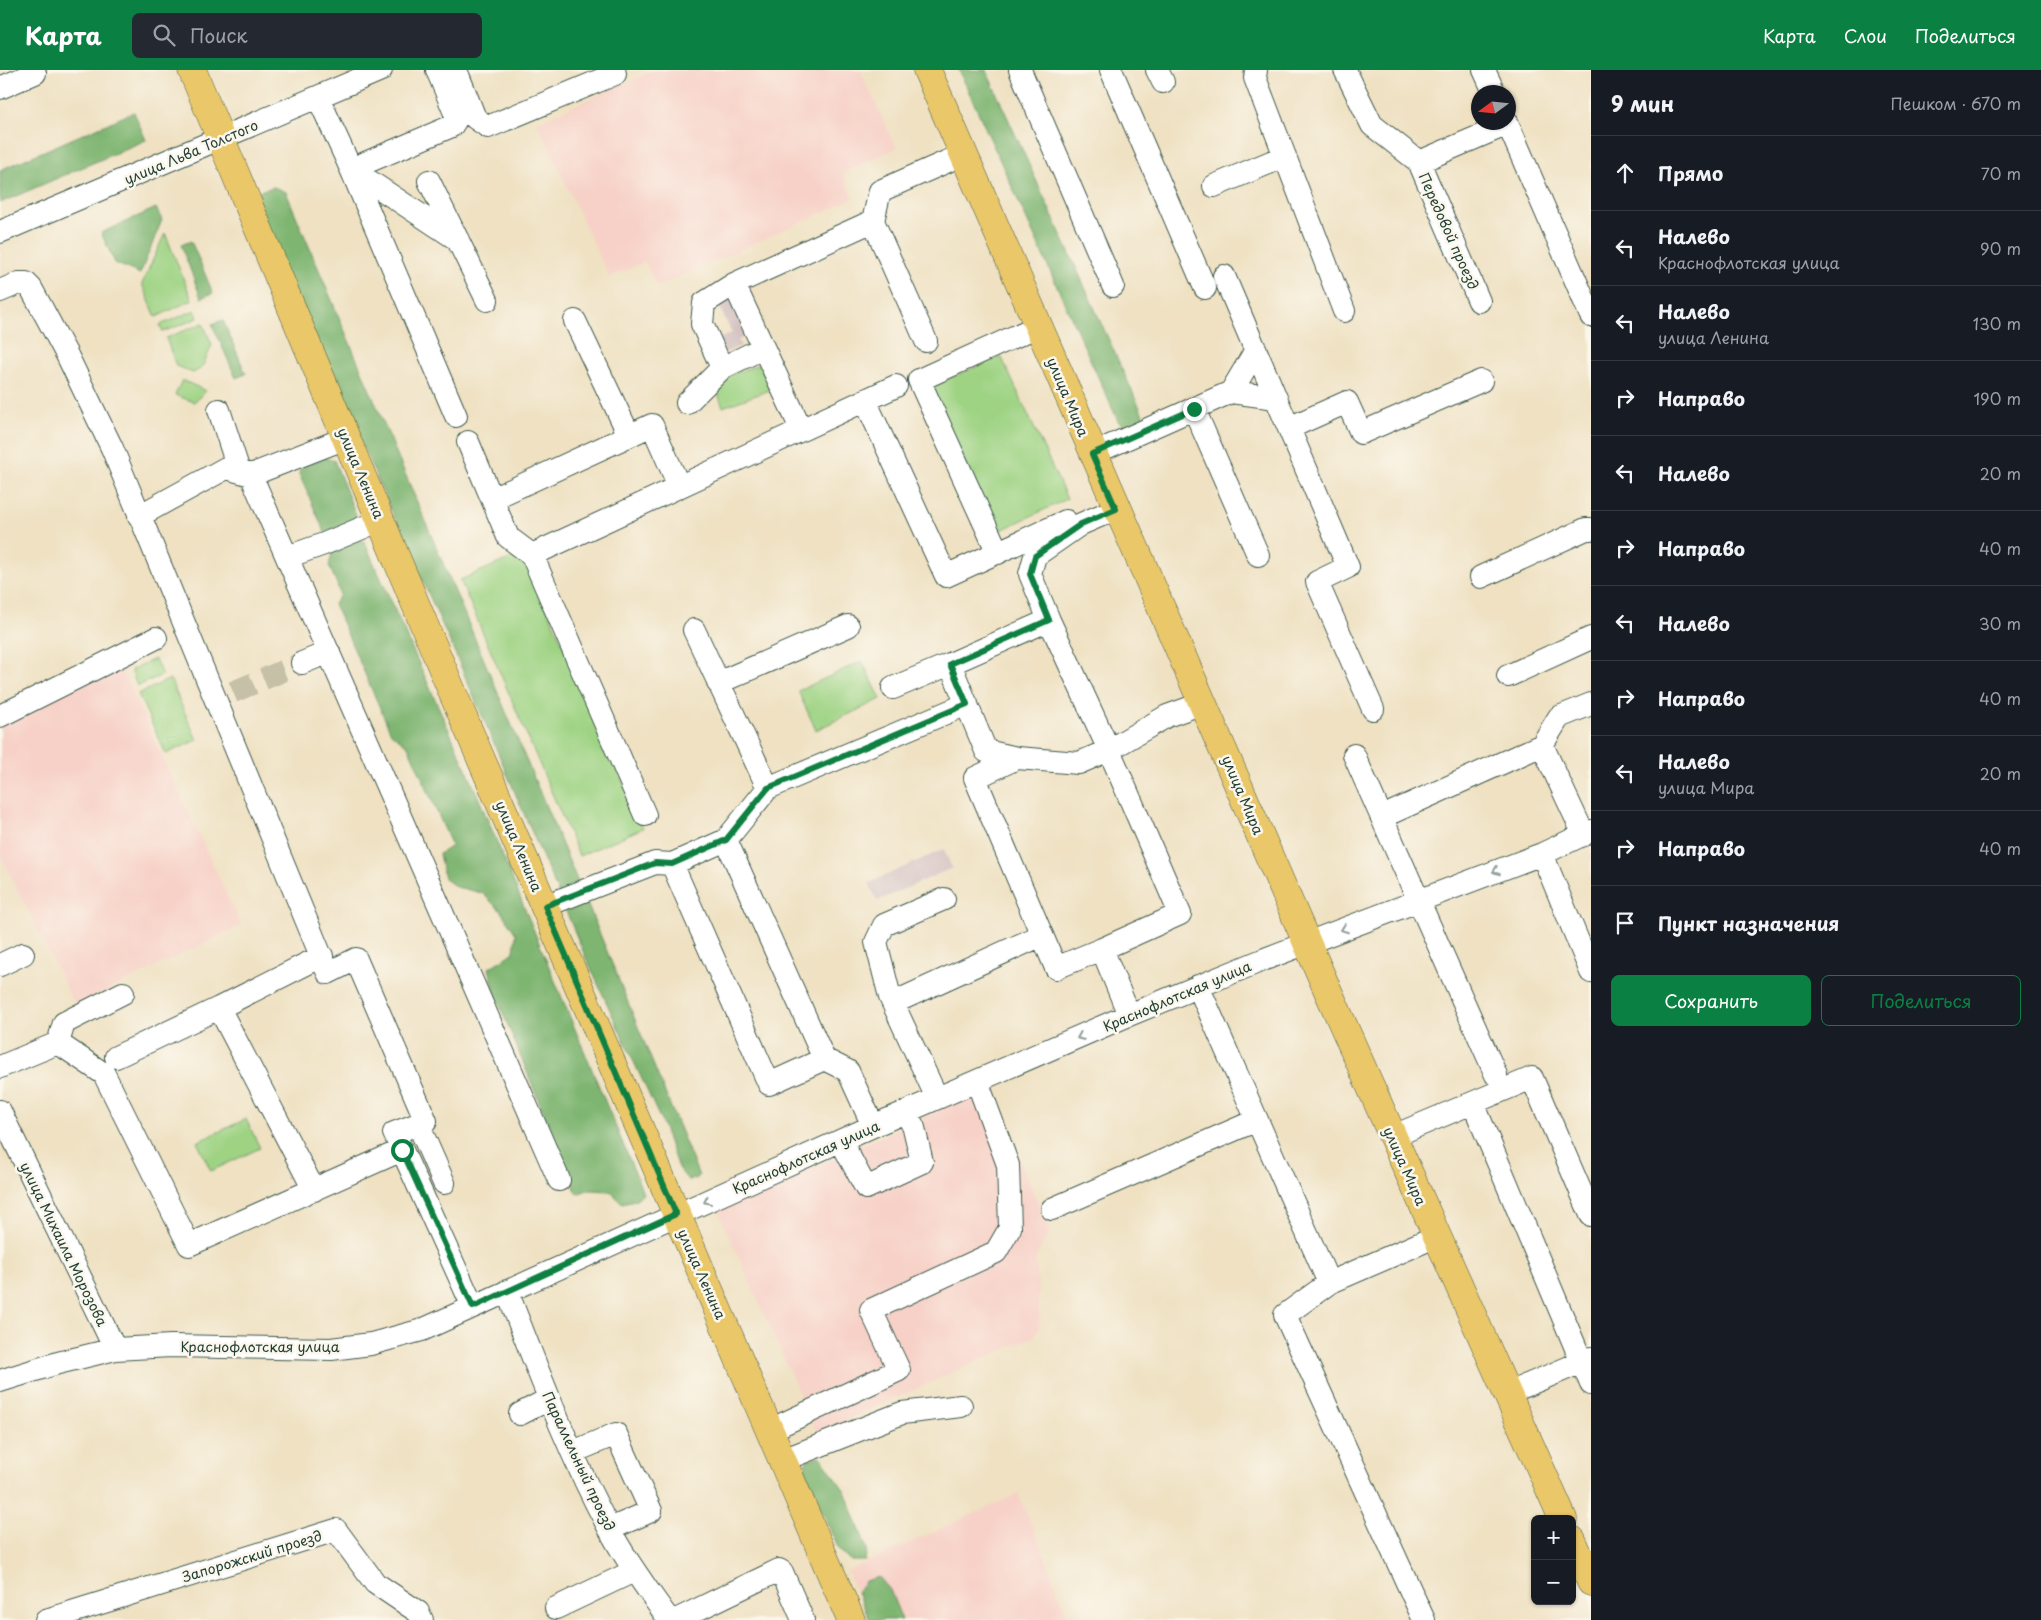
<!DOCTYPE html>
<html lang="ru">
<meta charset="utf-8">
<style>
:root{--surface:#171b24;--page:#242831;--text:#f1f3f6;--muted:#9ea1a6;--line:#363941;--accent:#0b8043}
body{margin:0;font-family:"Playpen Sans",sans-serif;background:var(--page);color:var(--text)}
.controls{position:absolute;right:15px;bottom:15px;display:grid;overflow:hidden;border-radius:8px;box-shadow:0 1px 4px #0004}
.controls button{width:45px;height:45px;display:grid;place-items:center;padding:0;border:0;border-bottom:1px solid var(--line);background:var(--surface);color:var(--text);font:25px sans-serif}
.compass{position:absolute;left:1471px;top:15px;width:45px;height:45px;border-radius:50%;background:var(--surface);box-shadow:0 1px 4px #0004;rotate:255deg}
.stop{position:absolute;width:15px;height:15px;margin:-11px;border:4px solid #0b8043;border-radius:50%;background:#fff}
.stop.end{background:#0b8043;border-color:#fff;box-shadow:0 1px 5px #0008}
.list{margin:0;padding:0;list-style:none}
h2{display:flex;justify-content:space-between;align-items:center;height:65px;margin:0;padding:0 20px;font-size:21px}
h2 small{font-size:16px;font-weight:400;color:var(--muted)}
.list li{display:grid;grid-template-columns:32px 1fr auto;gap:15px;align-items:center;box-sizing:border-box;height:75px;padding:0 20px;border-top:1px solid var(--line)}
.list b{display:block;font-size:19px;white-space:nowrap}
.list p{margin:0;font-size:16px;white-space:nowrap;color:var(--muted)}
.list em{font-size:16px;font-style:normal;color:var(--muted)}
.actions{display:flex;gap:10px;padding:15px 20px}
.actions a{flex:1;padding:11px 0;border:1px solid var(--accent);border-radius:8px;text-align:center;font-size:18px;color:var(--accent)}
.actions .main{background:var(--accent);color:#fff}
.icon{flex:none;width:28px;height:28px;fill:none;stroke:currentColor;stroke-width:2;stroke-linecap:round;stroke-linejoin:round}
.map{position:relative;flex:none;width:1591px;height:1550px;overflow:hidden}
header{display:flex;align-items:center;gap:30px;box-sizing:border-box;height:70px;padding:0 25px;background:var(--accent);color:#fff}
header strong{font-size:24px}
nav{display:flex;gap:28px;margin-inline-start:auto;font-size:18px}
.search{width:350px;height:45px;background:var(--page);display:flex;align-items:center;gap:12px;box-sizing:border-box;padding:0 18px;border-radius:8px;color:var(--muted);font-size:19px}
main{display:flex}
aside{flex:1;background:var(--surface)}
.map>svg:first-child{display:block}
.built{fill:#f7d1c7}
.industrial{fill:#d2bfc0}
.green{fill:#9ed383;stroke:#5e885c}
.forest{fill:#7eb571;stroke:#4e7952}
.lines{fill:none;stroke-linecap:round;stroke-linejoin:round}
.minor-tunnel{stroke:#c5c0a6;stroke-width:22;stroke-dasharray:22 11;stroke-linecap:butt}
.minor-casing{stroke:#3e5649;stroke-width:24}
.major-casing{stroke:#3e5649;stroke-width:29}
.minor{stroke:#fff;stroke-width:22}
.major{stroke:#eac769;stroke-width:28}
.oneway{stroke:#8f9e9a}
.route{stroke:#0b8043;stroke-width:6}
.labels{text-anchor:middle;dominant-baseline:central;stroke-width:5;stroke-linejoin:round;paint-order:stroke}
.street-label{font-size:14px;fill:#1f3d34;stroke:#fbf7ec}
</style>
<header>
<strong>Карта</strong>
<div class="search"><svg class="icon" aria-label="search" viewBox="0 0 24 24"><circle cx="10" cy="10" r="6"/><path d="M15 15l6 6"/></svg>Поиск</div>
<nav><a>Карта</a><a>Слои</a><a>Поделиться</a></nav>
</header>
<main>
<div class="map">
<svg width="1591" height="1550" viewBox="0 0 1591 1550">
<rect width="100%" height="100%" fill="#fbf7ec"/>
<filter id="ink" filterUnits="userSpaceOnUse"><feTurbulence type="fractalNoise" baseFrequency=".02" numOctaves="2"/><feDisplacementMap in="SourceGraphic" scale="10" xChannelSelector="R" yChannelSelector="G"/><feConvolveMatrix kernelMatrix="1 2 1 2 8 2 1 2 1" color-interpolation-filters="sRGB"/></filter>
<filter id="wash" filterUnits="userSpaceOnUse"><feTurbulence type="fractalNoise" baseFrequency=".0096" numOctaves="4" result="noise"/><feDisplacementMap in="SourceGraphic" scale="20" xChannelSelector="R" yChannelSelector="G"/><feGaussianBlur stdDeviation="1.12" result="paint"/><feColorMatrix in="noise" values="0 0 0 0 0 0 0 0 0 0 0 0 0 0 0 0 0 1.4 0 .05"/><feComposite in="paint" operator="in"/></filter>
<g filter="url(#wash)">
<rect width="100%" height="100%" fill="#efe1c2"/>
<!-- built -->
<path class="built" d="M655,0H860L896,78L842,103L854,128L657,217L645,192L609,207L537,52Z
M119,594L241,855L75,936L0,784V671L2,654Z
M990,1017L1050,1162L1036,1186L1040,1255L1035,1266L817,1363L718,1141Z
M1018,1424L1038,1469L1069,1550H870L847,1501Z"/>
<!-- industrial -->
<path class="industrial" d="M733,227L750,264L738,270L741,276L725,283L718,269L732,263L718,234Z
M944,779L952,798L877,831L869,813Z"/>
<!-- green -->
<path class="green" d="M165,163L192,230L156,247L142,214Z
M195,240L198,248L163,262L160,255Z
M203,253L212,275L202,298L193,303L176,296L166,268Z
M1001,286L1067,429L997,462L930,317Z
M760,294L770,320L723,337L713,311Z
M182,310L206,321L194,332L175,325Z
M523,483L643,758L579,786L460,510Z
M155,589L162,605L137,616L131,600Z
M862,591L881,629L816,660L798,621Z
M170,609L197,670L166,684L138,624Z
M246,1049L260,1078L211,1101L197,1072Z"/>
<!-- forest -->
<path class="forest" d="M959,0H986L1144,347L1139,354L1128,359L1118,351Z
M134,42L146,70L0,133V100Z
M274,117L286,122L602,869L699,1106L696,1109L688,1110L678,1098L663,1055L586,888L462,599L260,146L256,134L259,121Z
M156,138L162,150L140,204L115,193L101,163Z
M191,171L213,223L201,228L181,175Z
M223,250L246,304L236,308L212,254Z
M316,385L334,390L357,448L325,463L299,404L303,387Z
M355,469L364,471L469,705L638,1110L643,1124L635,1130L622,1133L610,1121L588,1120L577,1124L495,924L489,898L514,882L516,864L500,840L482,823L456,817L444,808L439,784L452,776L408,676L391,663L334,534L340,525L337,514L329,496L333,478Z
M820,1386L845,1421L867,1479L865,1491H851L839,1480L804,1400L807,1390Z
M879,1507L890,1520L902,1550H870L857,1522L865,1511Z"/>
</g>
<g filter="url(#ink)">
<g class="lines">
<!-- minor-tunnel -->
<path class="minor-tunnel" d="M233,622L302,593"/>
<defs>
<path id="minor" d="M456,0L475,48L488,57L615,4L614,0
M1020,0L1113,216
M1111,0L1205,218
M1157,0L1163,12
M1256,0L1255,8L1344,241
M1345,0L1372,55L1419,92L1479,231
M1484,0L1494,22
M0,18L35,3L33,0
M318,27L351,99L452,56L457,48L437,0
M1507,52L1591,246
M1419,92L1508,54
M429,111L487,230
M1214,116L1285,86
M873,151L926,271
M0,162L381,0
M1224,206L1348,497L1317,512L1373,639
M0,221L19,213H26L31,218L67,285L112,378L328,903L356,889L426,1051L394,1063L402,1080
M575,251L629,365
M722,298L763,278
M1231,322L1276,328
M865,330L946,506L1066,451
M687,333L722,298L702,254L704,233L734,214
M1194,339L1258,485
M219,340L239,401
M456,346L351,99L458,170
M1289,358L1347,332L1361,363L1481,311
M801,359L734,214L873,151L880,121L964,84
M468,372L508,467L532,485L896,316
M1092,384L1231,322L1256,280
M251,405L559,1110
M492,429L652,355L679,416
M139,446L226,398L251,405L346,368
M998,483L919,310L1038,256
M532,485L645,745
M287,487L324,474L381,450
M1481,507L1586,459H1591
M1049,550L1109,680L1079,693L1017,688L975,708L1056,898L1102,879
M694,560L768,718
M302,593L329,582
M1508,606L1591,568
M718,613L848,556
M893,618L950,594
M0,646L156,568
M1542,675L1559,647L1591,634
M1354,685L1496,1005
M1017,688L986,681L950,594L1049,550L1030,504L1035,486L1081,454L1116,439
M1393,742L1542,675L1584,765
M726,770L768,718L967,634
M1542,784L1591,902
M672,794L769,1014L824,989
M545,836L655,793L672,794L726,770L824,989L848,1001L873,1056
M0,895L23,884
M893,933L1042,865
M219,938L322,886
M1129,945L1102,879L1180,844L1109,680L1167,646L1203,633
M58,973L104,1004L189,1175L402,1080L473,1237
M116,987L219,938L314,1120
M0,997L58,973L64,953L123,923
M937,1028L890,927L876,872L884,855L944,829
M1473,1033L1591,1314
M0,1041L115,1279
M1257,1050L1329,1213
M418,1054L444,1113
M1391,1067L1532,1008L1591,1145
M841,1071L866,1118L922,1092L914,1058L906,1042
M1052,1139L1257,1050L1198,916
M507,1221C540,1306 572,1392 616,1471C632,1499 651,1524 669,1550
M0,1311L58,1293L115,1279L171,1276L331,1279L371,1274L422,1260L873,1056L1129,945L1265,889L1542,784L1591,761
M1506,1324L1591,1288
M520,1344L549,1329
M770,1360L899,1300L871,1240L996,1182L1010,1158L1008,1095L977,1011
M573,1382L616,1364L651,1441L610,1459
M783,1390L902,1343L961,1336
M556,1538L634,1501
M46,1550L336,1460L375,1513L418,1542L422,1550
M676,1550L779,1500L782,1502L803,1550
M1424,1550L1285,1245L1329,1213L1437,1166"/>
<path id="major" d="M192,0L454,626L851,1550
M927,0L1324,912L1563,1449
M1572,1470L1591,1512"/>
</defs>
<!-- minor casing -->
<use href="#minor" class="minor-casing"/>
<!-- major casing -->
<use href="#major" class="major-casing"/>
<!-- minor -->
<use href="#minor" class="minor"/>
<!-- major -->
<use href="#major" class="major"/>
</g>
<!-- one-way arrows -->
<defs><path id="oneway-chevron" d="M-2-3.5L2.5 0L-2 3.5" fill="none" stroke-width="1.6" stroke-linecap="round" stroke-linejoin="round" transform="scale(1.25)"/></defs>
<g class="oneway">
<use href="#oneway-chevron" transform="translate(1496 801) rotate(159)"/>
<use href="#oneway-chevron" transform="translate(1344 859) rotate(159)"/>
<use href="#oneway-chevron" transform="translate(1080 967) rotate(157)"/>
<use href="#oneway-chevron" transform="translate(707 1131) rotate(156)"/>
</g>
</g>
<g class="lines" filter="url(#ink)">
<!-- route -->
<path class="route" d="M402,1080L473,1237L676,1144L545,836L655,793L672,794L726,770L768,718L967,634L950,594L1049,550L1030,504L1035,486L1081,454L1116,439L1092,384L1194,339"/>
</g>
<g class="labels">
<!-- street labels -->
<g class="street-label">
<text transform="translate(191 82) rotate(-23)">улица Льва Толстого</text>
<text transform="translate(1449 161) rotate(66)">Передовой проезд</text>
<text transform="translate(1068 327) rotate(67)">улица Мира</text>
<text transform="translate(361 403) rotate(67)">улица Ленина</text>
<text transform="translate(1243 725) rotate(67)">улица Мира</text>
<text transform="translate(519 776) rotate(67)">улица Ленина</text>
<text transform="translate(1177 926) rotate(-23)">Краснофлотская улица</text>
<text transform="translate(806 1087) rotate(-24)">Краснофлотская улица</text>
<text transform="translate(1405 1096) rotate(66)">улица Мира</text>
<text transform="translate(64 1174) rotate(64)">улица Михаила Морозова</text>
<text transform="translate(702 1204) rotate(66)">улица Ленина</text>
<text x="260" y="1276">Краснофлотская улица</text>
<text transform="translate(579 1391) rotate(65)">Параллельный проезд</text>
<text transform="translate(252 1486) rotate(-17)">Запорожский проезд</text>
</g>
</g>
</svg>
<div class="controls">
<button>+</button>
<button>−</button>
</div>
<svg class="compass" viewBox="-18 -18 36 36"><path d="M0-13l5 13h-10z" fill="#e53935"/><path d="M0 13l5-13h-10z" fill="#9ea1a6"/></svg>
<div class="stop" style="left:402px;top:1080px"></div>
<div class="stop end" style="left:1194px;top:339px"></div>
</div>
<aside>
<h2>9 мин<small>Пешком · 670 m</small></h2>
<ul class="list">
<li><svg class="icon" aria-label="ahead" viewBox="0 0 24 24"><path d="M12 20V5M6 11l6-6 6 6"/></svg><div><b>Прямо</b></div><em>70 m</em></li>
<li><svg class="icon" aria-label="left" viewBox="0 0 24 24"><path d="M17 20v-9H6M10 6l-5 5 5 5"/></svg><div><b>Налево</b><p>Краснофлотская улица</p></div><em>90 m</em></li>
<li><svg class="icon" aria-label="left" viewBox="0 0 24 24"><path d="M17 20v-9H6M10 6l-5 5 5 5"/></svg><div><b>Налево</b><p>улица Ленина</p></div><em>130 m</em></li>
<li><svg class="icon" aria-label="right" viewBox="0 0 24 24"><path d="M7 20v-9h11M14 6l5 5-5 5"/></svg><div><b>Направо</b></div><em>190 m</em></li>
<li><svg class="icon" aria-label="left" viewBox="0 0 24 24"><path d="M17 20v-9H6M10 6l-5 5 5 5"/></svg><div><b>Налево</b></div><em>20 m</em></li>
<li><svg class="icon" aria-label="right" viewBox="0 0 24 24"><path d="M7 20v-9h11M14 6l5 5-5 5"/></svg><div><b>Направо</b></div><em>40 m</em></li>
<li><svg class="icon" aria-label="left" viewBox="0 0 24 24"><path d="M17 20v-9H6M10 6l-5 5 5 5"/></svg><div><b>Налево</b></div><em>30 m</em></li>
<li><svg class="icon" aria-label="right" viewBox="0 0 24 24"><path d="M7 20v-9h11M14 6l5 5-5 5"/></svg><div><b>Направо</b></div><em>40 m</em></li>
<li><svg class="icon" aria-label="left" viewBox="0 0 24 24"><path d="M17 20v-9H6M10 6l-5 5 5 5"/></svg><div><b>Налево</b><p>улица Мира</p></div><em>20 m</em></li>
<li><svg class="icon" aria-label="right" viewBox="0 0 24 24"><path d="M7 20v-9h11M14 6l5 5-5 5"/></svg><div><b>Направо</b></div><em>40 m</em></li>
<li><svg class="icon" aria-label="arrive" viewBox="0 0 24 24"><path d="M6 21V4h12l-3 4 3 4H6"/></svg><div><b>Пункт назначения</b></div></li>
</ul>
<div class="actions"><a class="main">Сохранить</a><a>Поделиться</a></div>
</aside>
</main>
